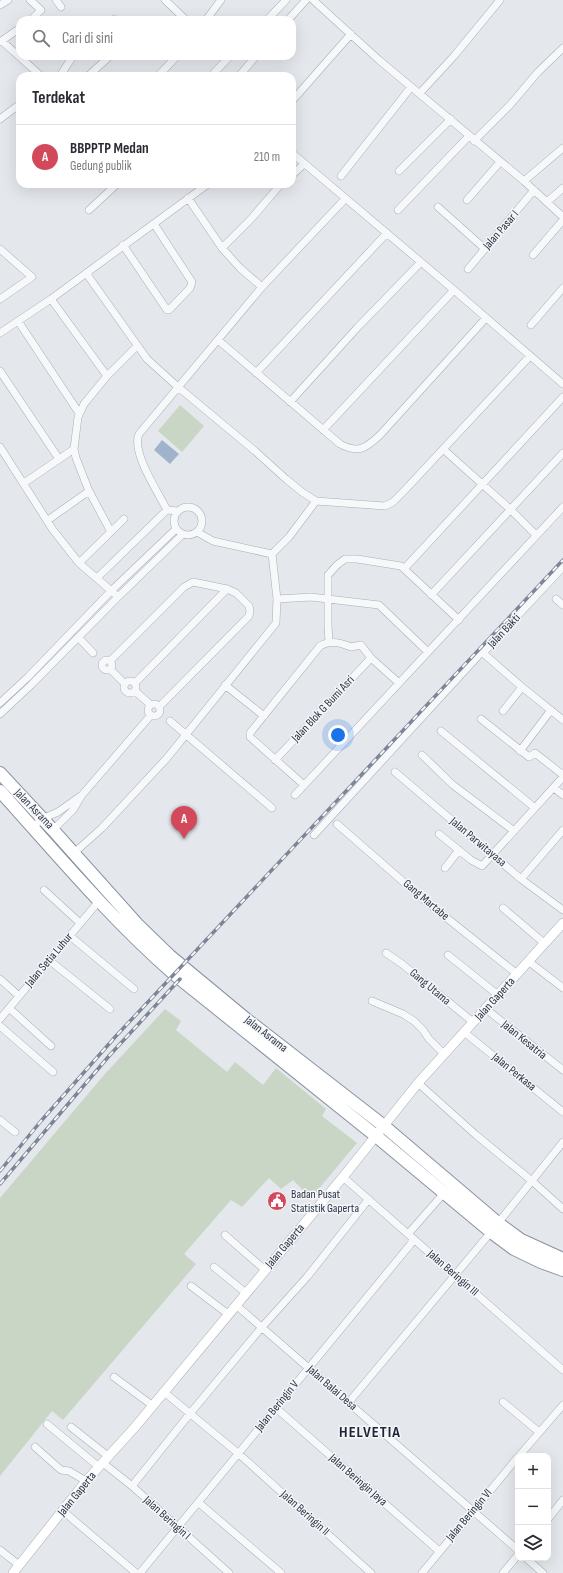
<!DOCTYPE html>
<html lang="id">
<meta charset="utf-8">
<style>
:root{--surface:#fff;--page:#f2f2f3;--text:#2b2b33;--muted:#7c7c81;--line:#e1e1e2;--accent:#d1495b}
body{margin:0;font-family:"Sofia Sans Condensed",sans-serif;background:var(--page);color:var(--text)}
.controls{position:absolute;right:12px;bottom:12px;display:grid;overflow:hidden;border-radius:8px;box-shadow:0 4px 16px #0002}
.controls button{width:36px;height:36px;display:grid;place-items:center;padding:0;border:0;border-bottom:1px solid var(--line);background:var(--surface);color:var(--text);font:20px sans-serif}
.you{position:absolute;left:338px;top:735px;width:14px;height:14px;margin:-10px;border:3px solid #fff;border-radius:50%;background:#1a73e8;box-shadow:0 0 0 6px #1a73e833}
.badge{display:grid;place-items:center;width:26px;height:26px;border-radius:50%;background:var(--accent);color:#fff;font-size:13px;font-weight:700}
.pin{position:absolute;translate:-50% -33px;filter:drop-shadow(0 1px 2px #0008)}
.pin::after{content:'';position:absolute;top:21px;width:14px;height:12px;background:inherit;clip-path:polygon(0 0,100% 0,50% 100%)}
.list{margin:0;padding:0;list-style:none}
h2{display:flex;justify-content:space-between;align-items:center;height:52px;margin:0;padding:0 16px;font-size:17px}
h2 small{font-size:13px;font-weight:400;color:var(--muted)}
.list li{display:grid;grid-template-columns:26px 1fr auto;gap:12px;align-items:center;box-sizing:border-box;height:64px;padding:0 16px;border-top:1px solid var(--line)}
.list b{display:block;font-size:15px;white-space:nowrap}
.list p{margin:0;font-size:13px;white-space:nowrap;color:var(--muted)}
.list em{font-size:13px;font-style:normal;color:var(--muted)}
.icon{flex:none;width:22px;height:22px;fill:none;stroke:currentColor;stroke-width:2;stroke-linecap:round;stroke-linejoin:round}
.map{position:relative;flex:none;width:563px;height:1573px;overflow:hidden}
.search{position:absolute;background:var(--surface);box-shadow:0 4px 16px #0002;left:16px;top:16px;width:280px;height:44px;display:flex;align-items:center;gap:10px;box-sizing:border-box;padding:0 14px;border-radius:12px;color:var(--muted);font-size:15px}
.panel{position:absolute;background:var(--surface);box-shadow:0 4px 16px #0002;left:16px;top:72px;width:280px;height:116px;border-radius:12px}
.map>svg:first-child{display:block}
.green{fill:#c9d6c5}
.water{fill:#9fb4cc}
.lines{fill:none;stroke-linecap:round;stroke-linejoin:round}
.street-casing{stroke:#a9aeb7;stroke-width:8}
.secondary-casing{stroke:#a9aeb7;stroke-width:10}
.highway-casing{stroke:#8b94a3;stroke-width:14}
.street{stroke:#f7f8fa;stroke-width:7}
.secondary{stroke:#fff;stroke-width:9}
.highway{stroke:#fff;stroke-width:12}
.rail-casing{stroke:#7d8696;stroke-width:3.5}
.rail{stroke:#f4f6f9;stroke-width:2;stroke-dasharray:6;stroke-linecap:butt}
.labels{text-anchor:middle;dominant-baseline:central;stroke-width:3;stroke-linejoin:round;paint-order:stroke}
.street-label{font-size:12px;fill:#2b3445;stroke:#f4f6f9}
.poi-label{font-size:12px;fill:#2b3445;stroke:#f4f6f9;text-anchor:start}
.district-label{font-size:16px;font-weight:bold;letter-spacing:1px;fill:#1d2536;stroke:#f4f6f9}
</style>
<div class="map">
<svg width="563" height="1573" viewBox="0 0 563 1573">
<rect width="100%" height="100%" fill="#e4e7ec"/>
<!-- green -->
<path class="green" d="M180,405L204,426L182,452L158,431Z
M165,1009L181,1021L176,1030L227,1072L235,1062L263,1085L276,1068L326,1109L322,1116L357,1143L311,1198L293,1180L281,1189L269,1178L242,1207L231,1200L184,1254L196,1264L63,1420L52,1411L0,1476V1198L104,1075Z"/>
<!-- water -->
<path class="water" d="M162,440L179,454L170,464L154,450Z"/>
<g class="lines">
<defs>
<path id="street" d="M30,0L41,10L31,20
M56,0L61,7
M165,0L186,20
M313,0L379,60L524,181L563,217
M0,5L8,0
M113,20L114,19
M206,20L221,0
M267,20L286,0
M288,20L306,0
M2,41L41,76
M0,42L20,28
M214,73L230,56
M60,76L73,56
M88,76L110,56
M158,76L177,56
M239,76L256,56
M420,93L454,56L500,0
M292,101L351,34
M0,119L20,104
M474,141L510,105L538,72L563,48
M292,153L454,290L563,384
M399,171L451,119
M292,175L304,164
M341,176L411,87
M524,181L563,148
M188,198L222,248L240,268L262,287
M467,200L500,162
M547,202L563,188
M438,207L485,249
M89,210L117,184
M398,210L469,136
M123,245L167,310H169L190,288L192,282L154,224
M222,248L251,219L281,184
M0,249L32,277L0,299
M533,255L563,220
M468,269L534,190
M86,273L147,359L178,387L255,451L286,479L302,492L316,501
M51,299L107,376
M18,321L79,413
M531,325L563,288
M0,333L51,299L208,184
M218,340L340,444C359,454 366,448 380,435L486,318
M0,371L59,459
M256,373L387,233
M290,402L357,328L421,262
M323,430L454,290
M0,447L53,530L79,563L115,594
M443,449L510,509L536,535
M24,483L74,449
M174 521a14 14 0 1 1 28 0a14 14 0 1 1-28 0Z
M177,511L167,510C158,492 131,452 139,434L262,287L345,199
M48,520L89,491
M111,532L89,491L76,458L74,449L78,417L84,404L107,376L137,346
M197,532L213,541L272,554L289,537L316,501L385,506L393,502L404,491L530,356
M79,563L124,519
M404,569L563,397
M100,575L167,510
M431,595L563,453
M277,599L311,597L379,605L428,652
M556,599L563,605
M78,637L93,653
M329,643L328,625V575L337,565L345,559H357L401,566L459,620
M483,653L522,687L563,720
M102 665a5 5 0 1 1 10 0a5 5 0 1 1-10 0Z
M110,661L184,587L193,582L227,589L236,593L249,606L250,611L249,616L159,707
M110,669L125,684
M124 687a6 6 0 1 1 12 0a6 6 0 1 1-12 0Z
M135,683L227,589
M225,685L264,716
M135,691L151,705
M0,703L28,677L111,591L176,529
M148 710a6 6 0 1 1 12 0a6 6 0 1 1-12 0Z
M503,711L522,687
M0,714L31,685L118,597L183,534
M481,719L529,757L535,753L563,775
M170,721L272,808
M441,731L535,808
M520,751L551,710
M422,755L453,785L514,831
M275,760L371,658
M395,772L521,879L563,910
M304,785L250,737V733L320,646C329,640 342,643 351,647L361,645L371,658L399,683
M554,788L563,795
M295,795L563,507
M337,824L423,899L517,974
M33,827L42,819L58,812L82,795
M53,830L73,810L82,795L151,715
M439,834L471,860L482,866L563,777
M314,835L480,654L483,653L563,567
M74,853L102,828L167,758L276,623L277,599L272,554
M445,868L459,850
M521,879L563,830
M44,890L80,923
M503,908L544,943
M70,936L134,989
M386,953L402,964L473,1022
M448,955L498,995
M49,960L110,1009
M528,961L563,988
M0,979L19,996
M372,1001L403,1014L414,1021L423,1030L429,1039L444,1054
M9,1008L51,1046
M486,1009L563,1070
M0,1019L99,901
M0,1026L53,1072
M464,1032L563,1112
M418,1083L476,1135L532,1181L563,1209
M0,1120L15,1132
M343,1177L563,1370
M498,1223L563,1142
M408,1234L444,1193
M225,1235L265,1270
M214,1267L246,1293
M191,1286L228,1314
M236,1305L518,1550
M114,1377L153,1406
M164,1392L239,1454L371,1573
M349,1402L491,1232
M503,1402L539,1432
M276,1408L439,1551
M47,1424L99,1467
M71,1427L109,1457
M35,1447L61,1470L69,1471L86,1481
M519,1456L563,1405
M103,1463L132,1486L229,1573
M132,1486L188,1416L262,1327L307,1277L368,1200
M199,1503L281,1573
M63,1511L136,1573
M548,1519L563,1500
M0,1550L19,1565
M526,1558L543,1573
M140,1573L414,1240
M422,1573L518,1457
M503,1573L518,1555"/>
<path id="secondary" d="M13,1573L86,1481L135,1427L343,1177L418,1083L563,923"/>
<path id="highway" d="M0,773L53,830L137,924L170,956L246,1019L384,1126L498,1223L521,1240L563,1259
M0,791C56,853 111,919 174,974L376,1136L491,1232L514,1249L541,1262L563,1270"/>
</defs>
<!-- street casing -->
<use href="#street" class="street-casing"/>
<!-- secondary casing -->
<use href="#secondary" class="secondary-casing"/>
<!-- highway casing -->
<use href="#highway" class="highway-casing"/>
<!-- street -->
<use href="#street" class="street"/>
<!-- secondary -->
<use href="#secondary" class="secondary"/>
<!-- highway -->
<use href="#highway" class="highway"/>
<defs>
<path id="rail" d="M0,1171L41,1121L116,1036L563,560
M0,1184L109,1056L180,979"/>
</defs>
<!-- rail casing -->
<use href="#rail" class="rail-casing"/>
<!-- rail -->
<use href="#rail" class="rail"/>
</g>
<!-- icons -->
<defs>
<symbol id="civic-disc" viewBox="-11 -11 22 22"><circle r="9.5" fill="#d1495b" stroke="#f4f6f9"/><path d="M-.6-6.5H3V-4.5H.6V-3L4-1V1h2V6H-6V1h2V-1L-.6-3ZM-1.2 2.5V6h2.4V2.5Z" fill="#fff"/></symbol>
</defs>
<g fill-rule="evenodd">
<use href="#civic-disc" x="266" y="1190" width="22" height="22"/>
</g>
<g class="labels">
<!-- street labels -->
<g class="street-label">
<text transform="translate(501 230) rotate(-49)">Jalan Pasar I</text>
<text transform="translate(504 631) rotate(-47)">Jalan Bakti</text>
<text transform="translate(323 709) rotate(-47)">Jalan Blok G Bumi Asri</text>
<text transform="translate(34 809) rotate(46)">Jalan Asrama</text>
<text transform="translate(478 842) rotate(40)">Jalan Parwitayasa</text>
<text transform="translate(426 900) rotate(40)">Gang Martabe</text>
<text transform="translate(49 960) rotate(-50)">Jalan Setia Luhur</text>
<text transform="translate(430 987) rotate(40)">Gang Utama</text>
<text transform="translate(495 999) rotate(-48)">Jalan Gaperta</text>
<text transform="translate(266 1034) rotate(38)">Jalan Asrama</text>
<text transform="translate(524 1040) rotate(39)">Jalan Kesatria</text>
<text transform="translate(514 1072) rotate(39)">Jalan Perkasa</text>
<text transform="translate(285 1246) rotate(-50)">Jalan Gaperta</text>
<text transform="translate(453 1273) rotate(41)">Jalan Beringin III</text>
<text transform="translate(332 1388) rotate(41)">Jalan Balai Desa</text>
<text transform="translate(277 1406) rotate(-51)">Jalan Beringin V</text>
<text transform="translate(358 1480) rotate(41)">Jalan Beringin Jaya</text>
<text transform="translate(77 1494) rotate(-51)">Jalan Gaperta</text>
<text transform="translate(305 1513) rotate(42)">Jalan Beringin II</text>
<text transform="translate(469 1515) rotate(-50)">Jalan Beringin VI</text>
<text transform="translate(167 1518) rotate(42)">Jalan Beringin I</text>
</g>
<!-- poi labels -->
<g class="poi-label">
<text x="291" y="1194">Badan Pusat<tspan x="291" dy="14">Statistik Gaperta</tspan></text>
</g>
<!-- district labels -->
<g class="district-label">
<text x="370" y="1432">HELVETIA</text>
</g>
</g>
</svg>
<div class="controls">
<button>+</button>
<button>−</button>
<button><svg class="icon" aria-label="layers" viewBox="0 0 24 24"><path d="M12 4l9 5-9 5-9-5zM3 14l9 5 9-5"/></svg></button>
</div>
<div class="you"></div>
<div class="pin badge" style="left:184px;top:839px">A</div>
<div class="search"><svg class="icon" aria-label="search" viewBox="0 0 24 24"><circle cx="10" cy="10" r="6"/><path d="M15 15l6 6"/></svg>Cari di sini</div>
<section class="panel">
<h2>Terdekat<small></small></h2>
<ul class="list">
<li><span class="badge">A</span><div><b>BBPPTP Medan</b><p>Gedung publik</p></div><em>210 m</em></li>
</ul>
</section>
</div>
